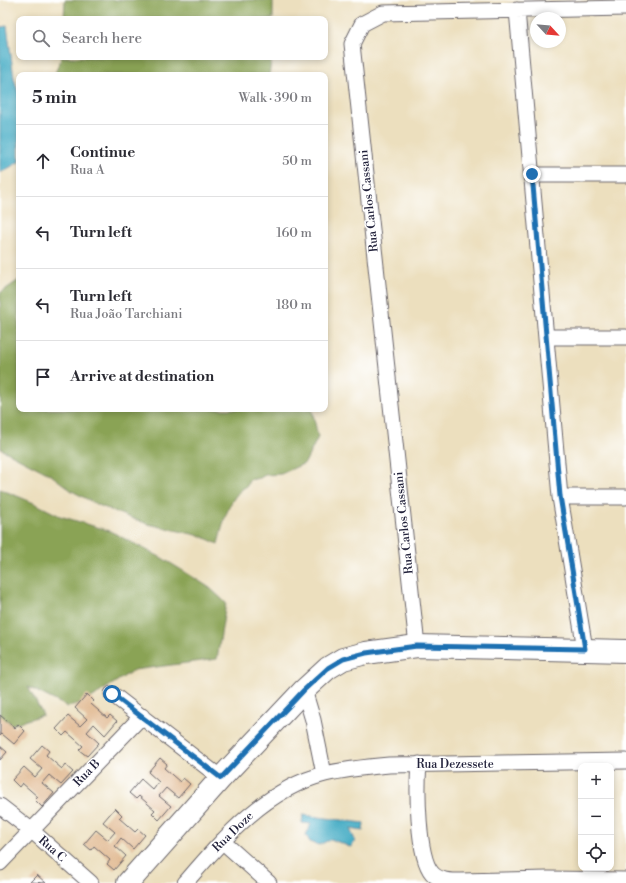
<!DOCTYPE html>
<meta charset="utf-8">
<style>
:root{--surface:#fff;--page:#f2f2f3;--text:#2b2b33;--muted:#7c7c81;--line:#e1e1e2}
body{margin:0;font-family:"Libre Bodoni",serif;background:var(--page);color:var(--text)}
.controls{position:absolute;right:12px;bottom:12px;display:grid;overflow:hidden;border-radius:8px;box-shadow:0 2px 6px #0003}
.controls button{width:36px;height:36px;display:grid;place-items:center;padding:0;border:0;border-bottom:1px solid var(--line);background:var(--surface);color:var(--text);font:20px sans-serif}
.compass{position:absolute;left:530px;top:12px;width:36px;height:36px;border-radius:50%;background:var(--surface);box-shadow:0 2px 6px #0003;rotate:116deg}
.stop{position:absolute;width:12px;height:12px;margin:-9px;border:3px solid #1f6fb2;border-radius:50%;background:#fff}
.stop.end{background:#1f6fb2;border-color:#fff;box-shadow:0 1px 4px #0008}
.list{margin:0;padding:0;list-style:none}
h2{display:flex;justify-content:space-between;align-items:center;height:52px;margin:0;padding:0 16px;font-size:17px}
h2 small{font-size:13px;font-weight:400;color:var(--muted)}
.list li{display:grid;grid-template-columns:26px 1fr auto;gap:12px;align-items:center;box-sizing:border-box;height:72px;padding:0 16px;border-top:1px solid var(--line)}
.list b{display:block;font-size:15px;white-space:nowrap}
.list p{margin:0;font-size:13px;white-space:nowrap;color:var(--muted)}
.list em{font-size:13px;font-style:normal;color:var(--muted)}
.icon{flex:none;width:22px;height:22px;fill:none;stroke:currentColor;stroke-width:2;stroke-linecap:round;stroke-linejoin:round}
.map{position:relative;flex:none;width:626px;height:883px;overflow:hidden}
.search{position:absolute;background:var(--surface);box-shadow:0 2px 6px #0003;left:16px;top:16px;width:312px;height:44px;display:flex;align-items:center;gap:10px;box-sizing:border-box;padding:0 14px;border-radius:8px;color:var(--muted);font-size:15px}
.panel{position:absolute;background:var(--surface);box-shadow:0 2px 6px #0003;left:16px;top:72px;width:312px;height:340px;border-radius:8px}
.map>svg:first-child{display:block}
.forest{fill:#8aa354;stroke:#566248}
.water{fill:#45acc4;stroke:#346780}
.building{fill:#e2bc95}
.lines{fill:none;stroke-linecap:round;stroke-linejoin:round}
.street-casing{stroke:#696469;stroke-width:17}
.secondary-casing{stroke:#696469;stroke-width:24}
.street{stroke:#fff;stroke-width:15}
.secondary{stroke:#fff;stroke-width:22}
.route{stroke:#1f6fb2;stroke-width:5}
.labels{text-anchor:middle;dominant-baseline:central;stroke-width:3;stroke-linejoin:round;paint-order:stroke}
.street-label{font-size:12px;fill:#22223b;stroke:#fff}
</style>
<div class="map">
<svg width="626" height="883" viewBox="0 0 626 883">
<rect width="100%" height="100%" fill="#fff"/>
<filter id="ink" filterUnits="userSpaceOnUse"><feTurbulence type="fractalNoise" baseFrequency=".025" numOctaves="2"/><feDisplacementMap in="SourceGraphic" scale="8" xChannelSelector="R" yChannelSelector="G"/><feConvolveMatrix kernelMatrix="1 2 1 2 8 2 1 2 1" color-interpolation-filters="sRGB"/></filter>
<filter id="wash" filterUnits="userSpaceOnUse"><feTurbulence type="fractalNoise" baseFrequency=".012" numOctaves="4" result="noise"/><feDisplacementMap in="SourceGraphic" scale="16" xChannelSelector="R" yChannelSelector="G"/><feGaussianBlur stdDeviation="0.9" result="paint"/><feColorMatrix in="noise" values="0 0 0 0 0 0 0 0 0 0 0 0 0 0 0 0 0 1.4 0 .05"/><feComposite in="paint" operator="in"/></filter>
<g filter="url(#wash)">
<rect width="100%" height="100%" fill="#ecdfbe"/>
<!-- forest -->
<path class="forest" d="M65,0H273V19H64Z
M61,57H272L269,75H54L60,62Z
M19,280V409H312L318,437L305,463L281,474L265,475L260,478L249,480L247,486C228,496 223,525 218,544L201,536L148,524L123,515L96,504L72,491L51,475L1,449L0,293Z
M0,489L34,503L60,516L110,531L162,558L185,572L210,588L226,603L217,659L134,670L88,700L68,707L28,687L43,715L10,725L8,720L0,722Z"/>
<!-- water -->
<path class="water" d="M7,26L14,78L19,95V162L0,173V27Z
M303,815L364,823L363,831L350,829L355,840L353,845L350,847L331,839L319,845L310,842L306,835L311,824L302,823Z"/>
<g id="blocks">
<!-- building -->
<path class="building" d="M87,694L94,701L91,704L107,718L110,715L117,721L105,735L94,724L87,732L99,743L87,756L79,750L83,746L67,732L63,736L56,729L68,716L80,726L87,719L75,708Z
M0,715L15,728L18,724L25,731L14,744L2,734L0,736Z
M42,745L49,751L46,755L62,769L65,765L73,772L61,785L49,775L42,783L54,793L42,807L35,800L38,797L22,783L19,787L12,780L24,767L35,777L42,769L30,759Z
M0,746L7,752L0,760Z
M160,758L167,764L164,768L180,782L183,778L190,784L178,798L166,788L159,796L171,806L159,820L152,813L155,810L139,796L136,799L129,793L141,779L153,790L159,782L148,772Z
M115,808L122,815L119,818L135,832L138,829L145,835L133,849L121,838L115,846L126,856L114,870L107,864L110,860L94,846L91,850L84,844L96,830L108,840L115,832L103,822Z
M37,875L46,883L30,882Z"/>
</g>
</g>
<g filter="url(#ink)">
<use href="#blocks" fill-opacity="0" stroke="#696469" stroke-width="1"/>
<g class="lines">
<defs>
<path id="street" d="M517,10L560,497L585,649
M532,175H626
M546,337H626
M560,497H626
M417,646L352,44L362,24L383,13L626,8
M304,690L313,720L324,774
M112,694L221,778
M419,764C417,787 417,856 432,873C439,881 451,881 461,881L548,879L626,880
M0,806L31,830L91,883
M222,841L269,883
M0,863L142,716
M185,883C223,839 265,789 325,774C346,769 367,767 389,765L626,761"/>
<path id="secondary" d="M128,883L221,778L304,690L328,668L343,659L366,653L417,646L626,651"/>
</defs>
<!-- street casing -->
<use href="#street" class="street-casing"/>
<!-- secondary casing -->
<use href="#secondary" class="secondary-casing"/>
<!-- street -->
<use href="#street" class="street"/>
<!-- secondary -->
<use href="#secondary" class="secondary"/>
</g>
</g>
<g class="lines" filter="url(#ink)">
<!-- route -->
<path class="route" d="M112,694L221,778L304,690L328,668L343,659L366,653L417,646L585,649L560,496L532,174"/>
</g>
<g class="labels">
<!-- street labels -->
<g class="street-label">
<text transform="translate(369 201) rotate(-96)">Rua Carlos Cassani</text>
<text transform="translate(404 523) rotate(-96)">Rua Carlos Cassani</text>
<text x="455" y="764">Rua Dezessete</text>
<text transform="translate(87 773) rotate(-46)">Rua B</text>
<text transform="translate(233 832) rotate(-44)">Rua Doze</text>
<text transform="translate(52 849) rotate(41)">Rua C</text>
</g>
</g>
</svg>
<div class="controls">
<button>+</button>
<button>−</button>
<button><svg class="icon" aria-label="locate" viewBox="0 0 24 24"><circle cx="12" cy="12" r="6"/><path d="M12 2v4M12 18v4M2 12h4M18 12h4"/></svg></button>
</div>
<svg class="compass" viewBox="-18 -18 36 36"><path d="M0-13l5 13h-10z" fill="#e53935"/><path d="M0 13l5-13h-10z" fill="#7c7c81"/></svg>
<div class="stop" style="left:112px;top:694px"></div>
<div class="stop end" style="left:532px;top:174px"></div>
<div class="search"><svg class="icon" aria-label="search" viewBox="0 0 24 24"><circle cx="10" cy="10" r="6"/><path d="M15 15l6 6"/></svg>Search here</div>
<section class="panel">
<h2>5 min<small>Walk · 390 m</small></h2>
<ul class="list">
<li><svg class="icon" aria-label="ahead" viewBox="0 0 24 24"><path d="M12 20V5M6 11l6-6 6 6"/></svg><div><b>Continue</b><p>Rua A</p></div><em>50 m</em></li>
<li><svg class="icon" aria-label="left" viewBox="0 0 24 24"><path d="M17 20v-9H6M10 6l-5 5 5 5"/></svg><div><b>Turn left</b></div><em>160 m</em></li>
<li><svg class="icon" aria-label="left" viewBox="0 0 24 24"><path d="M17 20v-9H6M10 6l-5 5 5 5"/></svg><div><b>Turn left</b><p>Rua João Tarchiani</p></div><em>180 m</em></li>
<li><svg class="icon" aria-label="arrive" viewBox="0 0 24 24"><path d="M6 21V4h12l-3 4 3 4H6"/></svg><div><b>Arrive at destination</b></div></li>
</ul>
</section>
</div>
